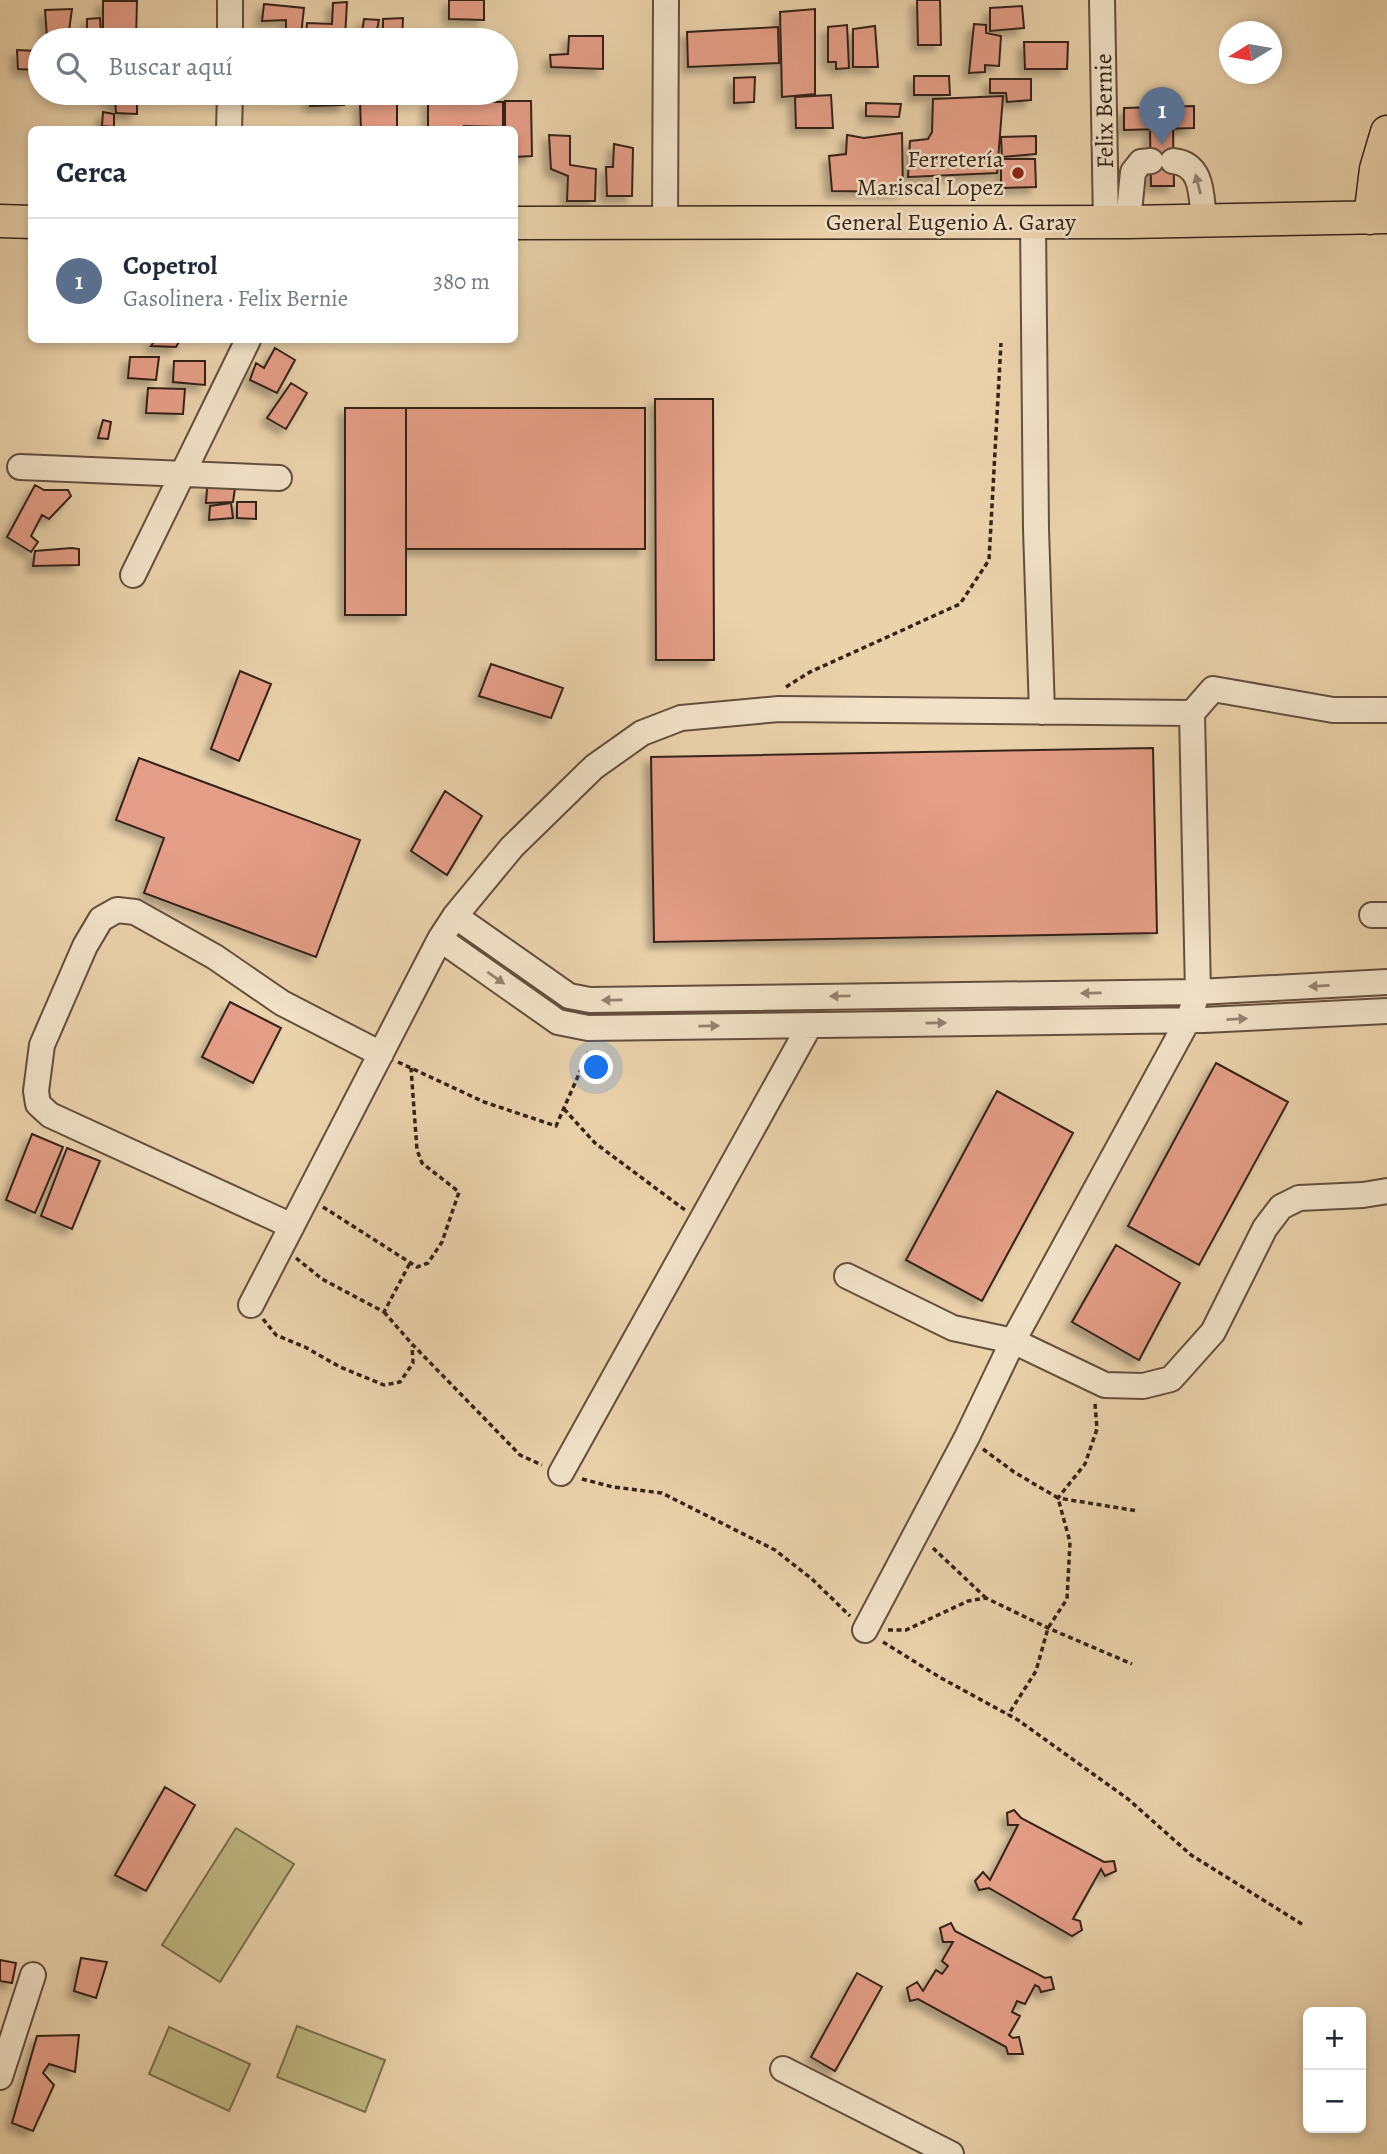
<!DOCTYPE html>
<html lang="es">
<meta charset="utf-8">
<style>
:root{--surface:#fff;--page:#f6f6f7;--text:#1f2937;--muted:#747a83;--line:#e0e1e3;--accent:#0f766e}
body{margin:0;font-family:Alegreya,serif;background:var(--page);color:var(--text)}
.controls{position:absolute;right:21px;bottom:21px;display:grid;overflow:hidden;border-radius:10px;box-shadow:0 4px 10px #0003}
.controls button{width:63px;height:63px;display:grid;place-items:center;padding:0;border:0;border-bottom:2px solid var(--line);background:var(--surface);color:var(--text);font:35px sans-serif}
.compass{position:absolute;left:1219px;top:21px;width:63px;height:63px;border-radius:50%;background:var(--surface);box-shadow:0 4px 10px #0003;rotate:259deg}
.you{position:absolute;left:597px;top:1068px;width:24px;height:24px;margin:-18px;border:5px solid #fff;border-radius:50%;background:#1a73e8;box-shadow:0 0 0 10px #1a73e833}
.badge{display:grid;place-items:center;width:46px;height:46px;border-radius:50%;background:var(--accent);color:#fff;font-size:23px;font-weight:700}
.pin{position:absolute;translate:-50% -58px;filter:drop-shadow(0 2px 4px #0008)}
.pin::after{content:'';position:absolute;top:37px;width:24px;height:21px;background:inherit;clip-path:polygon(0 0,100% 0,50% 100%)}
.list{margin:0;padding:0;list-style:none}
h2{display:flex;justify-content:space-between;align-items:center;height:91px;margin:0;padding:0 28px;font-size:30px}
h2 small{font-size:23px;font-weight:400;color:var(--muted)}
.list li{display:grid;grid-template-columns:46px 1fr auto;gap:21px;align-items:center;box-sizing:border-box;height:126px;padding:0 28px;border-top:2px solid var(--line)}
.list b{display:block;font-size:26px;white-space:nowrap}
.list p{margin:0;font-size:23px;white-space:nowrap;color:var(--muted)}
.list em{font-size:23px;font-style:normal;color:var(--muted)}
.icon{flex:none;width:38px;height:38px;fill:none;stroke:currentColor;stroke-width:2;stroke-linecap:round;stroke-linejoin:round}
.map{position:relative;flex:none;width:1387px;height:2154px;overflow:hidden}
.search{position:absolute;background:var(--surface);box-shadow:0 4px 10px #0003;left:28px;top:28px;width:490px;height:77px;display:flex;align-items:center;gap:18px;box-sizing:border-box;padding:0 24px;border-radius:38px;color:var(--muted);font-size:26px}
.panel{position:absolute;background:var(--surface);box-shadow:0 4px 10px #0003;left:28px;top:126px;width:490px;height:217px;border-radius:10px}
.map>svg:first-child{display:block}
.green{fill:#bfb983;stroke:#7a6e4e;stroke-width:2}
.building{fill:#e49d86;stroke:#362318;stroke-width:2;filter:url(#shadow)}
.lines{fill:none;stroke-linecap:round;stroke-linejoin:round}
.minor-casing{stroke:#634f3d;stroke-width:28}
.major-casing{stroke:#362318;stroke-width:35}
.path{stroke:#362318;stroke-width:3.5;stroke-dasharray:5 3.5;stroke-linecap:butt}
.minor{stroke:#f1e2c8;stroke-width:24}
.major{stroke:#ead2ab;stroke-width:32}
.oneway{fill:#948270}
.poi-dot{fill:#8f2418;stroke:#f1e2c8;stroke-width:2.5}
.labels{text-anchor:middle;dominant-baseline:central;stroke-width:5;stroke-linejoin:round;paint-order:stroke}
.street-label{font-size:24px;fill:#362318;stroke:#f1e2c8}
.poi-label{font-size:24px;fill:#362318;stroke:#f1e2c8;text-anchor:end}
</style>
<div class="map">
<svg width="1387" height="2154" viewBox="0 0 1387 2154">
<defs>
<filter id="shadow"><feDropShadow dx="-6" dy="6" stdDeviation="3.5" flood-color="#0004"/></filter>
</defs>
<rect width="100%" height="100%" fill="#ead2ab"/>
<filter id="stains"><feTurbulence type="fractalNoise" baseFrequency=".00286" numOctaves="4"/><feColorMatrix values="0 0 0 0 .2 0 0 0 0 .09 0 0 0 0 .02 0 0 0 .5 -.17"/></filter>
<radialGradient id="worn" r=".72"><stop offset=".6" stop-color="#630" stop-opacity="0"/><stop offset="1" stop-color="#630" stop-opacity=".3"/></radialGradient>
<!-- green -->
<path class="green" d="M236,1828L294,1864L220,1982L162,1945Z
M297,2026L385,2060L365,2112L277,2077Z
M169,2027L250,2064L229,2111L149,2074Z"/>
<!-- building -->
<path class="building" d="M449,0H484V20L449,19Z
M917,0H940L941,45H918Z
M103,1H137L136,40H103Z
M347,2L345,37L306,36L307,23L332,24L333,3Z
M264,4L304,8L301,35L286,32V20L262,21Z
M1022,6L1024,28L990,31V8Z
M72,9L68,38L47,37L45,10Z
M815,9V94L782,97L780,12Z
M100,18L101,33H87V19Z
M403,18L402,40H383V19Z
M364,19L379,20L375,40H361Z
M974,24L986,25V33L1001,36L999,66L985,65V72L969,73Z
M847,25L849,68L836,69V62H828V27Z
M875,26L878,67H853V29Z
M778,27L779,63L688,67L687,32Z
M569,36H603V69L551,67L550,55L568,54Z
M1024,42H1068L1067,69H1025Z
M17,50L36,51V70L18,69Z
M914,76H949L950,95H914Z
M755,77L754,102L734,103V78Z
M990,79H1031V100L1007,102L1006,93H990Z
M106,93H137V114L116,113L115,99H105Z
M344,93V105L310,106L311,94Z
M831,95L833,128H796L795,97Z
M1003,96L997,173L908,177L910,141L928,139L932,132L933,99Z
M397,101V130H361L360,102Z
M428,101L503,102V127L464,126V130H428Z
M505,101H531L532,156L514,157V130H505Z
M866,103L901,104L899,117L866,116Z
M1194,106V128L1124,130V108Z
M103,112L114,114V127L102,126Z
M1150,129H1173L1174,186H1151Z
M902,133L903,192L832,191L829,156L846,154L847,135L864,138Z
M549,135L570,136V165L596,169L595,201H567L568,176L551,169Z
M1036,136V154L1002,157L1001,137Z
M614,144L633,148L632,196H607L606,167H613Z
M1001,159H1035L1036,187L1001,188Z
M155,340H180L176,347L151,346Z
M275,348L295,360L277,393L250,380L256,363L264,368Z
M130,357H159L156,380L128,378Z
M174,361H205V385L173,382Z
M291,383L307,393L286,429L267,418Z
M148,388L185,389L183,414L146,413Z
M655,399H713L714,660H656Z
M345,408H406V615H345Z
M406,408H645V549H406Z
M103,420L111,422L108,439L98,438Z
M35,485L44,490H68L71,496L49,519L42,515L31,536L38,542L31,552L7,537Z
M207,488H235L233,502L206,503Z
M237,502H256V519L237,518Z
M231,503L233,518L209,520L210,506Z
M72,548L79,549V565L33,566L35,551Z
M491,664L563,688L551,718L479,696Z
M240,671L271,684L239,761L211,749Z
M1153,748L1157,933L654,942L651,757Z
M139,758L360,840L316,957L144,893L164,838L116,820Z
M445,791L482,816L447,875L411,851Z
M230,1002L281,1028L253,1083L202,1057Z
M1216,1063L1288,1102L1199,1265L1128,1226Z
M997,1091L1073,1133L982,1301L906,1260Z
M32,1134L63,1147L35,1213L6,1200Z
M67,1148L100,1161L72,1229L41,1216Z
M1116,1245L1180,1283L1139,1360L1072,1322Z
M165,1787L195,1805L146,1891L115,1875Z
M1014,1810L1021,1818L1104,1862L1114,1861L1116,1871L1105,1876L1101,1869L1073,1919L1080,1921L1082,1930L1072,1936L989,1888L979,1890L975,1881L983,1872L990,1880L1018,1825H1008L1007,1813Z
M951,1923L955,1931L1045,1978L1051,1977L1054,1989L1041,1992L1039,1987L1035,1985L1025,2004L1017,2001L1012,2012L1020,2016L1009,2035L1013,2038L1019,2037L1023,2054H1008L1006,2047L918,1999L910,2001L907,1988L917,1982L923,1991L936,1970L942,1974L948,1966L942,1961L953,1942H943L940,1928Z
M81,1958L107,1962L96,1998L74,1991Z
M0,1960L16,1963L12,1983L0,1981Z
M857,1973L882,1987L835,2071L811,2057Z
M79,2035L75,2072L49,2064L43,2073L54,2085L33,2131L12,2123L37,2036Z"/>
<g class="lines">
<defs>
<path id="minor" d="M1102,0L1106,222
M230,40V0
M229,130L230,93
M1173,161C1204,164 1201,197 1204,220
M1033,222L1036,529L1042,712
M1128,222L1133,172L1141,162L1151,161
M665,223L666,0
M20,467L279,478
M133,575L248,340
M1372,915H1387
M455,916L569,996L590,1000L1198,992L1387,982
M440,939L558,1022L588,1028L1204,1020L1387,1011
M292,1226L50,1115L38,1104L36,1091L42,1045L85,946L101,919L117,910L135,912L215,957L282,1003L381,1054
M847,1276L953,1328L1013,1341L1105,1385L1143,1386L1171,1379L1213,1332L1265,1228L1281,1207L1299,1198L1363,1195L1387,1191
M251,1305L440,939L455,916L512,847L594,767L642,733L681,718L779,709L1192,713L1213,689L1333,710H1387
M561,1473L810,1025
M865,1630L967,1437L1013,1341L1188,1020L1198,992L1192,713
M783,2069L951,2154
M0,2077L33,1975"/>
<path id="major" d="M1370,218L1376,169L1387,132
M0,221L32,222
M514,223L1128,222L1387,217"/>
</defs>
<!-- minor casing -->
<use href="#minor" class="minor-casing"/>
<!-- major casing -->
<use href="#major" class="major-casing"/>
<!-- path -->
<path class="path" d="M786,687L810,672L960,604L989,560L1001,343
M398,1062L484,1102L556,1126L590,1049
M564,1109L595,1143L685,1210
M323,1207L417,1267L428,1263L442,1242L459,1192L422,1163L417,1150L411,1068
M296,1258L322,1279L384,1312L410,1263
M384,1312L412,1344L520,1455L542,1465
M263,1319L276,1335L305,1347L340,1367L384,1385L400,1382L413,1363L412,1346
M1095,1404L1097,1429L1085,1464L1058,1498L1138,1511
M983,1449L1014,1472L1058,1498L1070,1542L1067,1599L1048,1628L1036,1671L1008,1715
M582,1479L613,1487L662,1493L775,1550L812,1579L850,1616
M933,1548L986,1598
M888,1630H906L968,1601L986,1598L1048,1628L1132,1664
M883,1642L941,1678L1018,1720L1128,1799L1191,1855L1305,1926"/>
<!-- minor -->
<use href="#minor" class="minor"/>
<!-- major -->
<use href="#major" class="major"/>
</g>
<!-- one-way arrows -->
<defs><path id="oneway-solid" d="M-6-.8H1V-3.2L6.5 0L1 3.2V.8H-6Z" transform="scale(1.75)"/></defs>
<g class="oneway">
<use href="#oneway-solid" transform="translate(1198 184) rotate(-104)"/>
<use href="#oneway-solid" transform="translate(496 978) rotate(35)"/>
<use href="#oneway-solid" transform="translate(1319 986) rotate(177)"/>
<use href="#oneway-solid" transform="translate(1091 993) rotate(179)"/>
<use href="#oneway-solid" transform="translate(840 996) rotate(179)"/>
<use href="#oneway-solid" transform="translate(612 1000) rotate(179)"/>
<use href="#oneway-solid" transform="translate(1237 1019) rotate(-3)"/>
<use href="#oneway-solid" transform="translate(936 1023) rotate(-1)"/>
<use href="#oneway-solid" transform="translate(709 1026) rotate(-1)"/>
</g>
<!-- markers -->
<circle class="poi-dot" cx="1018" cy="173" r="7"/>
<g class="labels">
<!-- street labels -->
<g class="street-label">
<text transform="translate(1104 111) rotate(-91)">Felix Bernie</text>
<text x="951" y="222">General Eugenio A. Garay</text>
</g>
<!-- poi labels -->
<g class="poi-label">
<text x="1004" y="159">Ferretería<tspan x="1004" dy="28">Mariscal Lopez</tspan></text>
</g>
</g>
<rect width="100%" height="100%" filter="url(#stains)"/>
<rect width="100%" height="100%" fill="url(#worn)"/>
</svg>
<div class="controls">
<button>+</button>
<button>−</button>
</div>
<svg class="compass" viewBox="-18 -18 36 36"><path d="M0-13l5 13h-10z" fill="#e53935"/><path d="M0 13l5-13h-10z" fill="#747a83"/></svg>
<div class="you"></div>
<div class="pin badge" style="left:1162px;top:145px;background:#5c6f8a">1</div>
<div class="search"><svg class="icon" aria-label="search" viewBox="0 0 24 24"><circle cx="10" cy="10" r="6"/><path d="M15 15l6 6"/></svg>Buscar aquí</div>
<section class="panel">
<h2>Cerca<small></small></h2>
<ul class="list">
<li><span class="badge" style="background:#5c6f8a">1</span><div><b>Copetrol</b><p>Gasolinera · Felix Bernie</p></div><em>380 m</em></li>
</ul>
</section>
</div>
